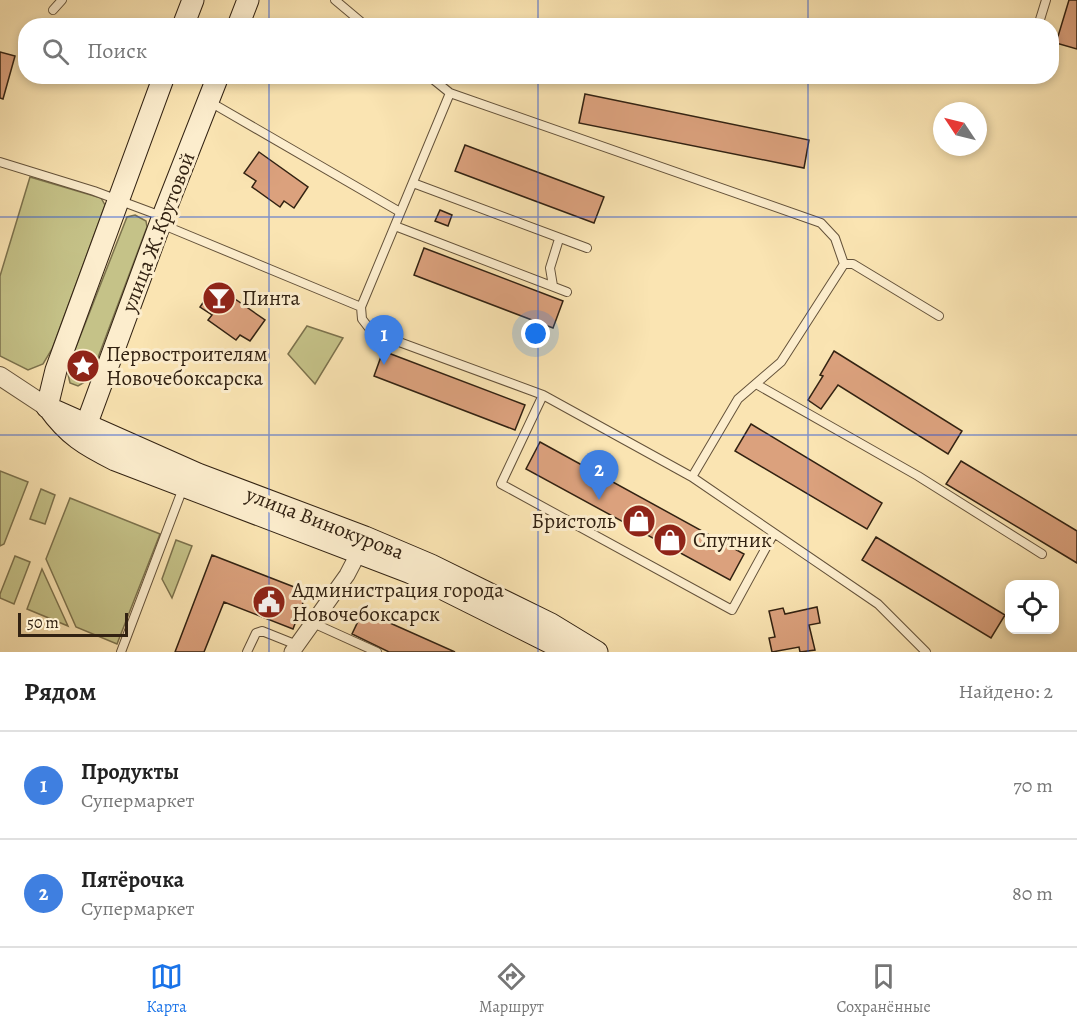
<!DOCTYPE html>
<html lang="ru">
<meta charset="utf-8">
<style>
:root{--surface:#fff;--page:#f2f2f2;--text:#222;--muted:#767676;--line:#e0e0e0;--accent:#1a73e8}
body{margin:0;font-family:Alegreya,serif;background:var(--page);color:var(--text)}
.controls{position:absolute;right:18px;bottom:18px;display:grid;overflow:hidden;border-radius:12px;box-shadow:0 3px 9px #0003}
.controls button{width:54px;height:54px;display:grid;place-items:center;padding:0;border:0;border-bottom:2px solid var(--line);background:var(--surface);color:var(--text);font:30px sans-serif}
.compass{position:absolute;left:933px;top:102px;width:54px;height:54px;border-radius:50%;background:var(--surface);box-shadow:0 3px 9px #0003;rotate:305deg}
.scale{position:absolute;left:18px;bottom:15px;width:110px;box-sizing:border-box;padding-left:6px;border:3px solid #322212;border-top:0;font-size:16px;line-height:21px;white-space:nowrap;color:#322212;-webkit-text-stroke:4px #fcedcd;paint-order:stroke}
.you{position:absolute;left:536px;top:334px;width:21px;height:21px;margin:-15px;border:4px solid #fff;border-radius:50%;background:#1a73e8;box-shadow:0 0 0 9px #1a73e833}
.badge{display:grid;place-items:center;width:39px;height:39px;border-radius:50%;background:var(--accent);color:#fff;font-size:20px;font-weight:700}
.pin{position:absolute;translate:-50% -50px;filter:drop-shadow(0 2px 3px #0008)}
.pin::after{content:'';position:absolute;top:32px;width:21px;height:18px;background:inherit;clip-path:polygon(0 0,100% 0,50% 100%)}
.list{margin:0;padding:0;list-style:none}
h2{display:flex;justify-content:space-between;align-items:center;height:78px;margin:0;padding:0 24px;font-size:26px}
h2 small{font-size:20px;font-weight:400;color:var(--muted)}
.list li{display:grid;grid-template-columns:39px 1fr auto;gap:18px;align-items:center;box-sizing:border-box;height:108px;padding:0 24px;border-top:2px solid var(--line)}
.list b{display:block;font-size:22px;white-space:nowrap}
.list p{margin:0;font-size:20px;white-space:nowrap;color:var(--muted)}
.list em{font-size:20px;font-style:normal;color:var(--muted)}
.icon{flex:none;width:33px;height:33px;fill:none;stroke:currentColor;stroke-width:2;stroke-linecap:round;stroke-linejoin:round}
.map{position:relative;flex:none;width:1077px;height:652px;overflow:hidden}
.search{position:absolute;background:var(--surface);box-shadow:0 3px 9px #0003;left:18px;right:18px;top:18px;height:66px;display:flex;align-items:center;gap:15px;box-sizing:border-box;padding:0 21px;border-radius:24px;color:var(--muted);font-size:22px}
.sheet{height:294px;background:var(--surface)}
nav{display:flex;justify-content:space-around;align-items:center;box-sizing:border-box;height:84px;border-top:2px solid var(--line);background:var(--surface);font-size:16px;color:var(--muted)}
nav a{display:grid;justify-items:center;gap:3px}
nav .on{color:var(--accent)}
.map>svg:first-child{display:block}
.green{fill:#c5c288;stroke:#7c724d;stroke-width:1.5}
.building{fill:#dba17d;stroke:#322212;stroke-width:1.5}
.lines{fill:none;stroke-linecap:round;stroke-linejoin:round}
.service-casing{stroke:#64523a;stroke-width:10}
.minor-casing{stroke:#64523a;stroke-width:17}
.tertiary-casing{stroke:#64523a;stroke-width:20}
.secondary-casing{stroke:#322212;stroke-width:23}
.service{stroke:#fcedcd;stroke-width:8}
.minor{stroke:#fcedcd;stroke-width:15}
.tertiary{stroke:#fcedcd;stroke-width:18}
.secondary{stroke:#fcedcd;stroke-width:21}
.grid{fill:none;stroke:#1d4ed8;stroke-width:1.5;stroke-opacity:0.55}
.labels{text-anchor:middle;dominant-baseline:central;stroke-width:6;stroke-linejoin:round;paint-order:stroke}
.street-label{font-size:21px;fill:#322212;stroke:#fcedcd}
.poi-label{font-size:21px;fill:#322212;stroke:#fcedcd;text-anchor:start}
</style>
<div class="map">
<svg width="1077" height="652" viewBox="0 0 1077 652">
<rect width="100%" height="100%" fill="#fae4b2"/>
<filter id="stains"><feTurbulence type="fractalNoise" baseFrequency=".00333" numOctaves="4"/><feColorMatrix values="0 0 0 0 .2 0 0 0 0 .09 0 0 0 0 .02 0 0 0 .5 -.17"/></filter>
<radialGradient id="worn" r=".72"><stop offset=".6" stop-color="#630" stop-opacity="0"/><stop offset="1" stop-color="#630" stop-opacity=".3"/></radialGradient>
<!-- green -->
<path class="green" d="M30,177L101,198L105,205L52,349L43,364L28,370L0,356V276Z
M135,215L146,221L147,227L90,379L78,386L70,383L67,370L127,217Z
M307,326L343,338L315,384L288,354Z
M0,471L28,482L4,544L0,546Z
M41,489L55,495L45,524L30,519Z
M70,498L160,534L117,644L76,627L46,559Z
M176,540L192,546L172,598L162,579Z
M15,556L30,562L14,604L0,598V594Z
M42,569L68,626L27,609Z"/>
<!-- building -->
<path class="building" d="M1069,0H1077V49L1056,43Z
M0,52L15,56L3,99L0,98Z
M585,94L809,140L804,168L579,123Z
M465,145L604,197L594,223L455,171Z
M259,152L308,187L294,208L284,201L280,207L252,187L256,181L244,173Z
M440,210L452,215L448,226L435,221Z
M424,248L563,301L553,328L414,275Z
M215,285L265,320L250,341L240,335L236,340L208,320L212,315L200,307Z
M383,351L525,405L515,430L374,376Z
M834,351L962,431L948,454L838,385L821,409L808,400L823,376L820,375Z
M751,424L882,503L867,529L735,451Z
M540,442L744,554L730,580L526,469Z
M961,461L1077,531V563L946,484Z
M876,537L1005,615L991,638L862,560Z
M212,555L307,592L293,629L224,602L204,652H175Z
M817,607L820,623L809,625L815,650L800,652L799,647L772,652L769,638L775,637L769,611L783,608L785,614Z
M363,611L455,652H389L352,634Z"/>
<g class="lines">
<defs>
<path id="service" d="M335,0L366,26
M53,10L62,0
M1038,26L1046,0
M429,76L450,93L821,223L835,238L844,264L781,362L738,399L692,477
M210,102L400,212
M0,162L94,191L161,216
M413,183L587,248
M161,224L361,307L362,319L372,332L543,395L692,477L878,604L926,652
M395,226L567,292
M844,264H853L939,316
M553,286L550,268L559,239
M361,307L450,93
M756,384L918,476L1042,554
M543,395L501,484L732,610L774,533
M313,623L377,652
M121,652L183,488
M247,652L256,633L262,631L297,645"/>
<path id="minor" d="M292,652L347,575L359,552"/>
<path id="tertiary" d="M0,376L47,407"/>
<path id="secondary" d="M183,26L193,0
M238,26L248,0
M47,407L198,474L365,537L431,565L551,624L597,652
M47,407L56,370L164,76
M48,407C68,435 85,445 115,460L411,573L569,652
M87,423L163,216L218,76"/>
</defs>
<!-- service casing -->
<use href="#service" class="service-casing"/>
<!-- minor casing -->
<use href="#minor" class="minor-casing"/>
<!-- tertiary casing -->
<use href="#tertiary" class="tertiary-casing"/>
<!-- secondary casing -->
<use href="#secondary" class="secondary-casing"/>
<!-- service -->
<use href="#service" class="service"/>
<!-- minor -->
<use href="#minor" class="minor"/>
<!-- tertiary -->
<use href="#tertiary" class="tertiary"/>
<!-- secondary -->
<use href="#secondary" class="secondary"/>
</g>
<!-- grid -->
<path class="grid" d="M269,0V26M538,0V26M808,0V26M269,76V652M538,76V652M808,76V652M0,217H1077M0,435H1077"/>
<!-- icons -->
<defs>
<symbol id="bar-disc" viewBox="-11 -11 22 22"><circle r="9.5" fill="#8f2418" stroke="#fcedcd"/><path d="M-6-5H6L.8 .8V4.5H3.5V6h-7V4.5H-.8V.8Z" fill="#fff"/></symbol>
<symbol id="sight-disc" viewBox="-11 -11 22 22"><circle r="9.5" fill="#8f2418" stroke="#fcedcd"/><path d="M0-6L1.8-2.2L6-1.7L2.9 1.2L3.7 5.4L0 3.3L-3.7 5.4L-2.9 1.2L-6-1.7L-1.8-2.2Z" fill="#fff"/></symbol>
<symbol id="shop-disc" viewBox="-11 -11 22 22"><circle r="9.5" fill="#8f2418" stroke="#fcedcd"/><path d="M-5-2.5h2.3a2.7 3.5 0 0 1 5.4 0H5L5.5 6h-11ZM-1.5-2.5h3a1.5 2.3 0 0 0-3 0Z" fill="#fff"/></symbol>
<symbol id="civic-disc" viewBox="-11 -11 22 22"><circle r="9.5" fill="#8f2418" stroke="#fcedcd"/><path d="M-.6-6.5H3V-4.5H.6V-3L4-1V1h2V6H-6V1h2V-1L-.6-3ZM-1.2 2.5V6h2.4V2.5Z" fill="#fff"/></symbol>
</defs>
<g fill-rule="evenodd">
<use href="#bar-disc" x="200" y="279" width="38" height="38"/>
<use href="#sight-disc" x="64" y="347" width="38" height="38"/>
<use href="#shop-disc" x="620" y="502" width="38" height="38"/>
<use href="#shop-disc" x="651" y="521" width="38" height="38"/>
<use href="#civic-disc" x="250" y="583" width="38" height="38"/>
</g>
<g class="labels">
<!-- street labels -->
<g class="street-label">
<text transform="translate(158 232) rotate(-69)">улица Ж.Крутовой</text>
<text transform="translate(325 523) rotate(21)">улица Винокурова</text>
</g>
<!-- poi labels -->
<g class="poi-label">
<text x="242" y="298">Пинта</text>
<text x="106" y="354">Первостроителям<tspan x="106" dy="24">Новочебоксарска</tspan></text>
<text x="616" y="521" text-anchor="end">Бристоль</text>
<text x="693" y="540">Спутник</text>
<text x="292" y="590">Администрация города<tspan x="292" dy="24">Новочебоксарск</tspan></text>
</g>
</g>
<rect width="100%" height="100%" filter="url(#stains)"/>
<rect width="100%" height="100%" fill="url(#worn)"/>
</svg>
<div class="controls">
<button><svg class="icon" aria-label="locate" viewBox="0 0 24 24"><circle cx="12" cy="12" r="6"/><path d="M12 2v4M12 18v4M2 12h4M18 12h4"/></svg></button>
</div>
<svg class="compass" viewBox="-18 -18 36 36"><path d="M0-13l5 13h-10z" fill="#e53935"/><path d="M0 13l5-13h-10z" fill="#767676"/></svg>
<div class="scale">50 m</div>
<div class="you"></div>
<div class="pin badge" style="left:384px;top:365px;background:#3f7fe0">1</div>
<div class="pin badge" style="left:599px;top:500px;background:#3f7fe0">2</div>
<div class="search"><svg class="icon" aria-label="search" viewBox="0 0 24 24"><circle cx="10" cy="10" r="6"/><path d="M15 15l6 6"/></svg>Поиск</div>
</div>
<section class="sheet">
<h2>Рядом<small>Найдено: 2</small></h2>
<ul class="list">
<li><span class="badge" style="background:#3f7fe0">1</span><div><b>Продукты</b><p>Супермаркет</p></div><em>70 m</em></li>
<li><span class="badge" style="background:#3f7fe0">2</span><div><b>Пятёрочка</b><p>Супермаркет</p></div><em>80 m</em></li>
</ul>
</section>
<nav>
<a class="on"><svg class="icon" aria-label="map" viewBox="0 0 24 24"><path d="M3 6l6-2 6 2 6-2v14l-6 2-6-2-6 2zM9 4v14M15 6v14"/></svg>Карта</a>
<a><svg class="icon" aria-label="directions" viewBox="0 0 24 24"><path d="M12 3l9 9-9 9-9-9zM9 14v-3h6M13 9l2 2-2 2"/></svg>Маршрут</a>
<a><svg class="icon" aria-label="saved" viewBox="0 0 24 24"><path d="M7 4h10v16l-5-4-5 4z"/></svg>Сохранённые</a>
</nav>
